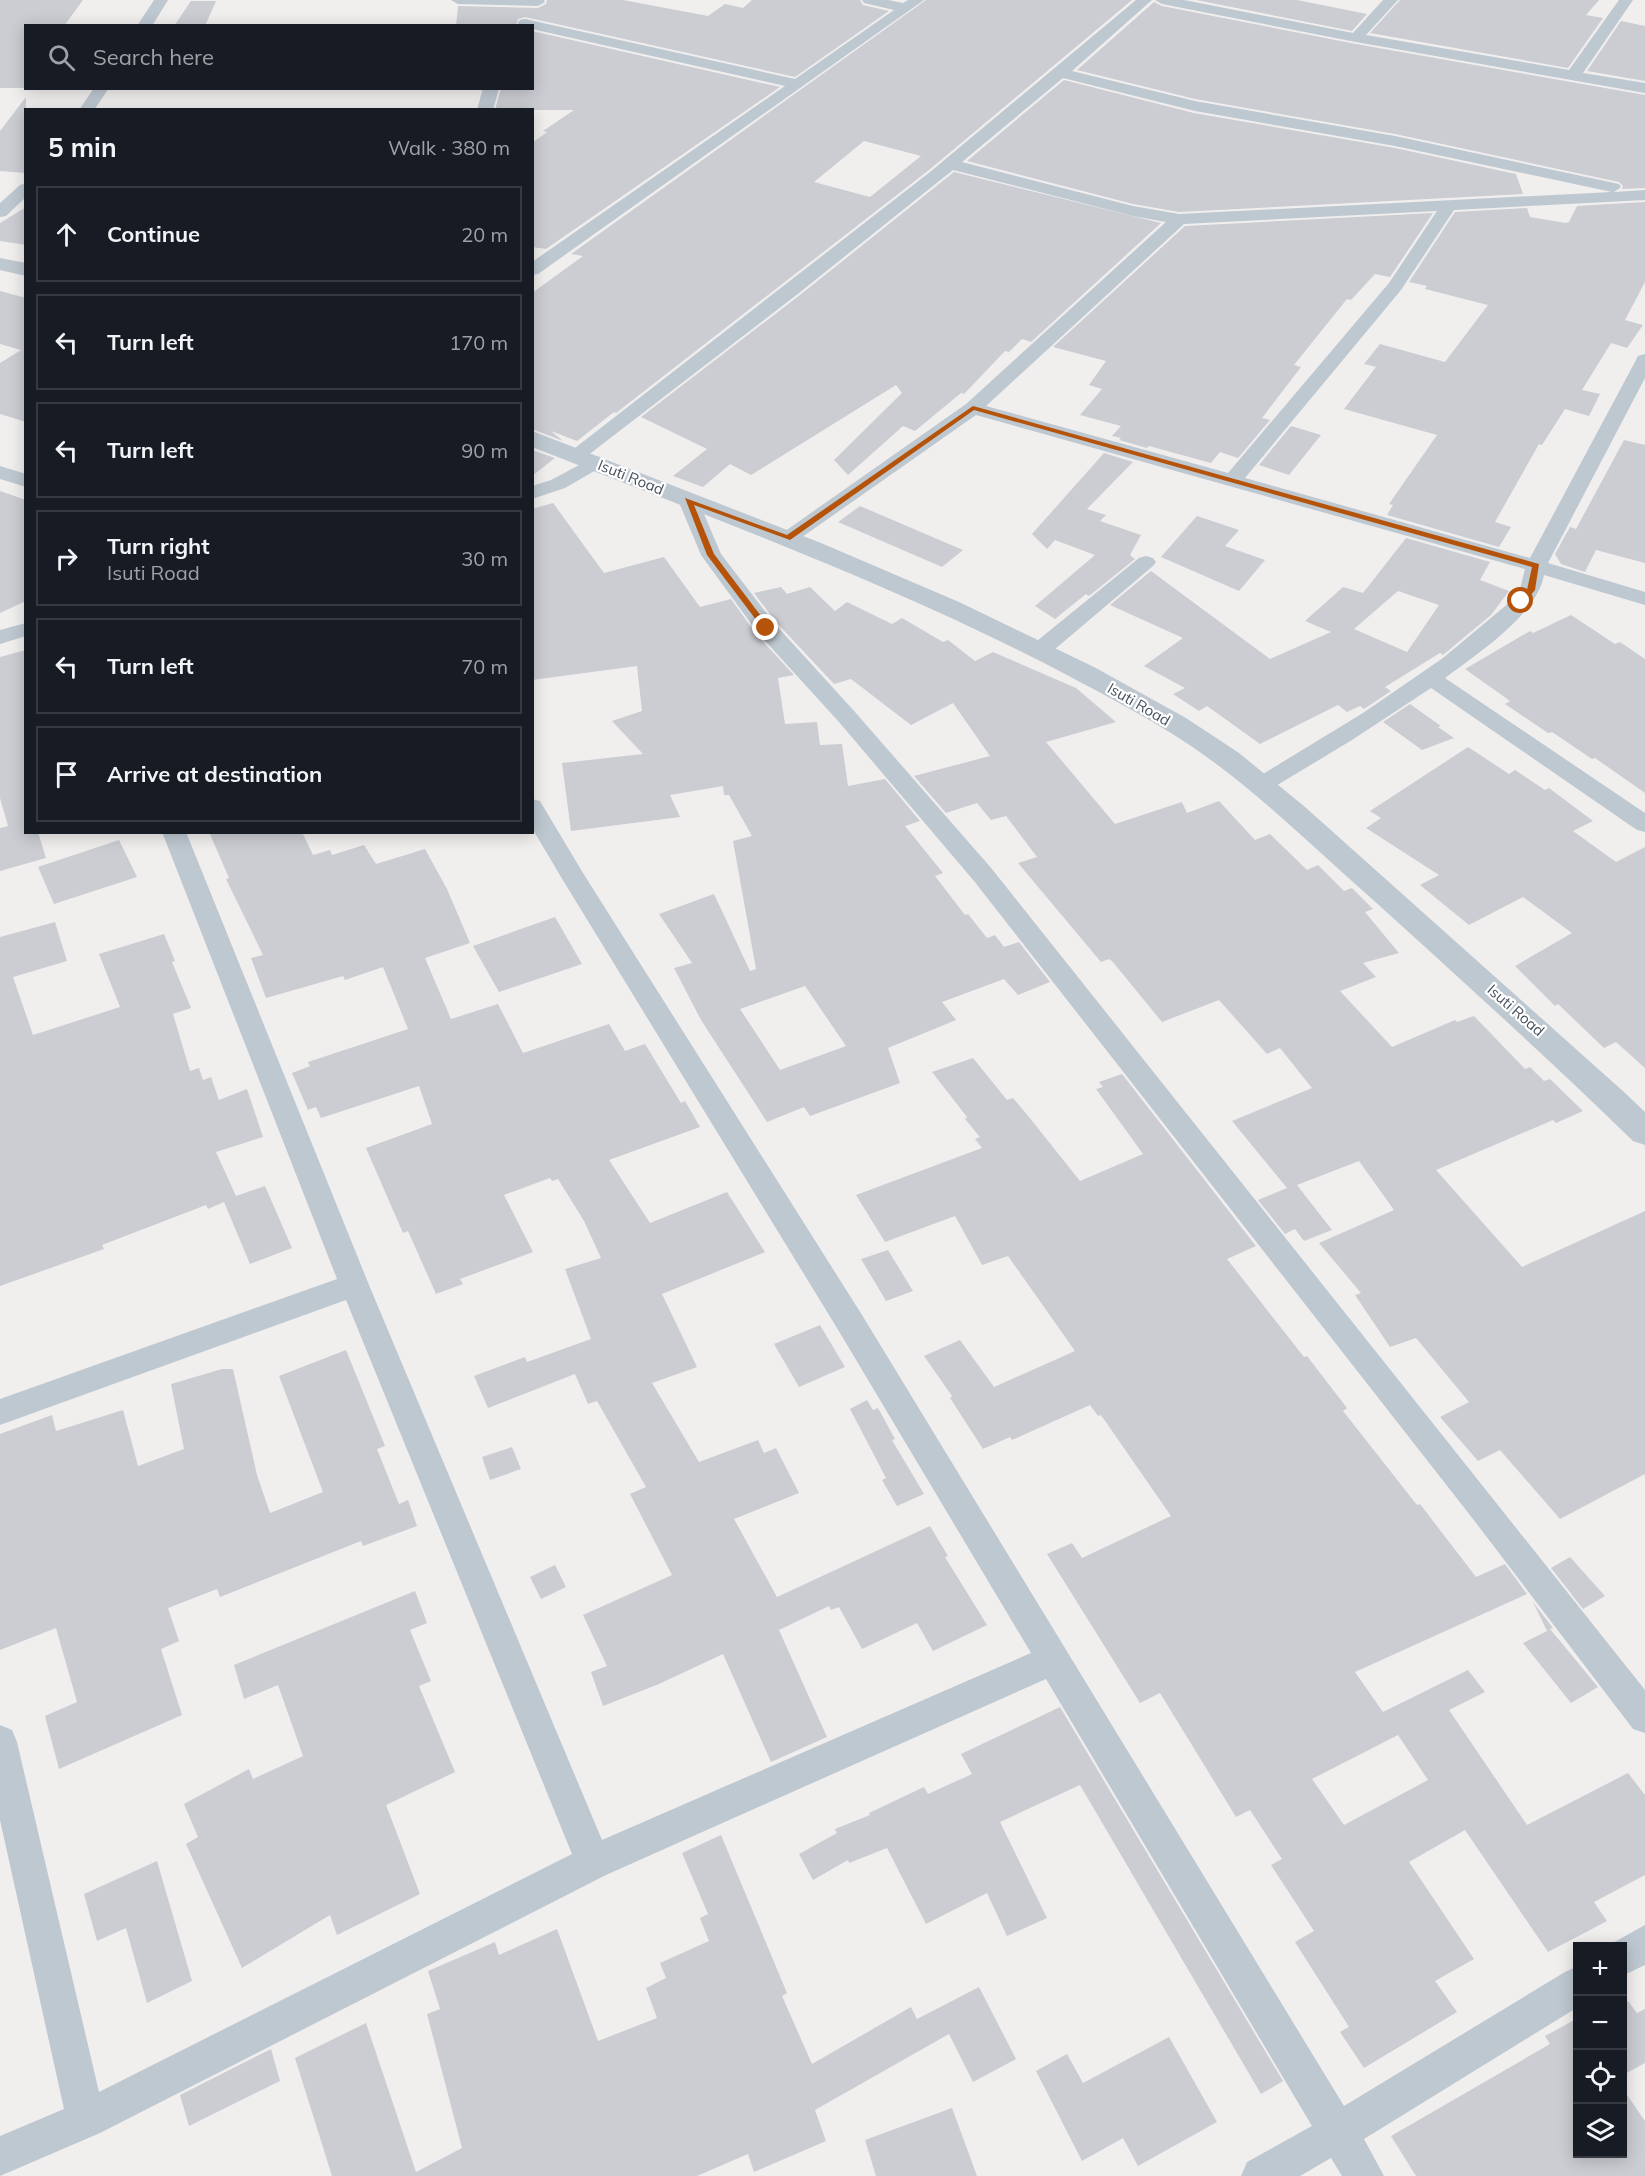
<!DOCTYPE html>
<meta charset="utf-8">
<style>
:root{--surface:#171b24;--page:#242831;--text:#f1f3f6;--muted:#9ea1a6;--line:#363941}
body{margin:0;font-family:Mulish,sans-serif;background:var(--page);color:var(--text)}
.controls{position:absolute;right:18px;bottom:18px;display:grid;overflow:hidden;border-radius:0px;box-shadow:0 3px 15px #0003}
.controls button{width:54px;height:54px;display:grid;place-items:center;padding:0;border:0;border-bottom:2px solid var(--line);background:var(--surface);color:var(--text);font:30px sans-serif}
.stop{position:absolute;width:18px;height:18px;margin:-14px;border:4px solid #b45309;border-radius:50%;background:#fff}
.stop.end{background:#b45309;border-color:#fff;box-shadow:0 2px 6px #0008}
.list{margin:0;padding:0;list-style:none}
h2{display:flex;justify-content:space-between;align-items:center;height:78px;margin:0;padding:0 24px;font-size:26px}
h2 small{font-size:20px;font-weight:400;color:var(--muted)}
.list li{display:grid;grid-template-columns:39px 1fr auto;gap:18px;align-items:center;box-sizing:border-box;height:96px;margin:0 12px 12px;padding:0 12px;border:2px solid var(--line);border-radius:0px}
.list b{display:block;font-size:22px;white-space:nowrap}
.list p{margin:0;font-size:20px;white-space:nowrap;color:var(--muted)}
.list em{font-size:20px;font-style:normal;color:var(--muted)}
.icon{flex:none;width:33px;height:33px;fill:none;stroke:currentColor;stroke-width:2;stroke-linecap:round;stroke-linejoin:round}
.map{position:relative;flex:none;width:1645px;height:2176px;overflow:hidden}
.search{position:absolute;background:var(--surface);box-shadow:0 3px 15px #0003;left:24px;top:24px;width:510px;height:66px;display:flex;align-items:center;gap:15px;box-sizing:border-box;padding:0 21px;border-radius:0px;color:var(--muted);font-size:22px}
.panel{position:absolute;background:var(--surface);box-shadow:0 3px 15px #0003;left:24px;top:108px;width:510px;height:726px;border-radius:0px}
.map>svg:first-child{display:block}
.building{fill:#cbcdd3;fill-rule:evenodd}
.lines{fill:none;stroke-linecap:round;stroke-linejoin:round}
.minor{fill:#bec8d1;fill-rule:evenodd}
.tertiary{fill:#bec8d1;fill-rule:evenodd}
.route{fill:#b45309}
.labels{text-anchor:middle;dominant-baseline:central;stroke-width:4.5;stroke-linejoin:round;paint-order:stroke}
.street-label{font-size:15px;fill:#46515c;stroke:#fff}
</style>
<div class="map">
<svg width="1645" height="2176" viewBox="0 0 1645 2176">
<rect width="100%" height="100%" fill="#f1eeee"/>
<!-- building -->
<path class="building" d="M0,0H83L64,26H26V88H0Z
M547,0H623L708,16L725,4L743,8L752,0H860L863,5L889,11L795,77L525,17L518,19L516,26H456L458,6L538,8L546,4Z
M926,0H1132L929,170L616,413L614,412L577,441L551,431L563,441L532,429V293L583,256L571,254ZM864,141L921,156L870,197L814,182Z
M1196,0H1297L1367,14L1352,31Z
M1400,0H1599L1586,15L1603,18L1568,68L1370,33Z
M191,1H216L205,26H174Z
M1154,2L1162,6L1356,44L1645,95V188L1622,189L1623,186L1619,182L1395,134L1195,99L1077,70Z
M1621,21L1645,26V81L1587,71Z
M532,31L780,87L546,249L532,247V143L547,132L543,131L574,110H495L501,88H532Z
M1064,80L1194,113L1395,148L1516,174L1523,194L1179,212L1133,204L967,161Z
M26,97V173L0,171V131Z
M954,172L1161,223L1031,342L1022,339L1009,352L1005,351L964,394L961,393L915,431L903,426L848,475L834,460L902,393L896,385L751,475L730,464L703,487L673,476L707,449L641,417L800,295Z
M1645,202V282L1625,320L1643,325L1627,348L1611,343L1582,390L1600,394L1589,416L1565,409L1542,445L1539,444L1495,522L1511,527L1499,547L1387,515L1393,505L1389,504L1437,435L1344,409L1376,367L1364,364L1380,344L1445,362L1488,305L1425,289L1427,286L1409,282L1455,212L1527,208L1530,217L1566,223L1569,222L1577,206Z
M26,207V245L0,241V223Z
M1433,213L1390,277L1375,274L1351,300L1347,299L1294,365L1301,367L1262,418L1270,420L1238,458L1220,452L1211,463L1149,446L1147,448L1119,440L1121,438L1112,436L1121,426L1080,415L1102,389L1089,385L1106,361L1053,347L1185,226Z
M0,291L26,298V422L0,414V363L21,350L0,344Z
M1291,426L1321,435L1289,475L1259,465Z
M1624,440L1645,445V563L1596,550L1585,572L1561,564L1555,554L1570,527L1576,529Z
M532,450L555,458L532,476Z
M1104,453L1133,462L1087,509L1106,515L1100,521L1141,535L1130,555L1135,559L1089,596L1086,594L1055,619L1035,606L1095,555L1055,540L1047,549L1032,534Z
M0,491L26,500V601L0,613Z
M553,503L604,573L664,557L700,607L731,599L756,634L794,675L778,678L785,724L817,722L820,745L842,744L848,786L885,779L920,821L905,826L943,873L935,876L965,915L968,914L987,938L995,935L1004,947L1019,942L1050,982L1018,995L1004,979L942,1002L956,1020L888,1048L900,1083L810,1116L804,1107L767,1122L701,1020L674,968L692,963L659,914L714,894L750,971L756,969L733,841L752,836L729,795H724L723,786L670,795L680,817L571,831L562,763L643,754L612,721L642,711L637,666L532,680V509ZM805,986L846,1046L780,1070L740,1009Z
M860,506L963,550L942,567L838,522Z
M1197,516L1239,530L1225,546L1265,560L1239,591L1161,557Z
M1406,538L1490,562L1480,580L1509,591L1491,615L1443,655L1440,653L1385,687L1391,691L1364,709L1360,706L1347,712L1338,705L1260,744L1207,706L1199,711L1173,694L1185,688L1144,666L1183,638L1110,605L1151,571L1270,659L1331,632L1305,621L1343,587L1363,593ZM1398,591L1439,605L1407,652L1354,629Z
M781,587L787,594L810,587L835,611L847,602L892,624L902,618L943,642L948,640L975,661L993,652L1076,688L1116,722L1046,742L1115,824L1182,802L1187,813L1219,801L1255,840L1270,834L1307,870L1318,865L1344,891L1352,888L1373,909L1365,912L1399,953L1363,963L1376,977L1340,991L1392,1047L1455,1020L1457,1022L1474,1016L1525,1069L1530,1067L1544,1081L1550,1079L1583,1111L1556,1123L1553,1120L1436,1170L1522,1267L1645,1211V1474L1560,1519L1500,1450L1478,1461L1440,1417L1469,1402L1416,1338L1390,1347L1355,1295L1361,1293L1319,1243L1394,1210L1359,1161L1297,1185L1332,1230L1304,1241L1295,1229L1285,1234L1258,1200L1287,1188L1232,1121L1312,1088L1280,1048L1267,1054L1219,1000L1162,1022L1112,961L1109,959L1101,962L1018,863L1037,857L1006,816L991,820L977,803L946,813L914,776L990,756L953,703L911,725L851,679L834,684L776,622L754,593Z
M1571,615L1615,644L1620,642L1645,659V793L1595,758L1592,759L1552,732L1548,733L1505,704L1510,701L1465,669L1530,631L1533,633Z
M26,650V832H38L46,858L0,871V828L8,826L0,798V657Z
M1410,704L1441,726L1438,727L1454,738L1422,750L1383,722Z
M1468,747L1509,774L1515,770L1545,790L1549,788L1593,821L1573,831L1616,862L1645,847V1068L1616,1042L1604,1048L1558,1004L1555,1006L1515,966L1572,933L1523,897L1469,925L1420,885L1439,875L1366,828L1381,818L1370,811Z
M209,832H302L313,855L330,850L332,855L364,845L376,864L425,849L447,889L470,943L425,958L451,1019L498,1004L523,1053L609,1024L625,1051L645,1044L681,1103L685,1101L700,1127L609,1160L650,1223L727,1192L765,1252L662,1294L697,1367L652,1383L699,1462L758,1440L764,1453L776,1448L799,1493L734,1519L777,1597L930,1526L948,1556L945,1557L987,1625L933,1651L917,1623L862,1649L839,1607L831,1610L829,1606L779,1630L827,1737L771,1762L723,1654L659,1684L603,1706L591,1672L607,1666L583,1615L672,1575L630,1494L646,1487L597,1401L588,1404L575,1374L488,1408L474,1376L525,1357L527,1362L591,1339L565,1269L601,1258L584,1221L558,1179L552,1181L550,1178L504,1195L533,1252L460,1279L463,1284L436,1294L408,1231L403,1233L366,1148L432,1124L419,1086L321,1118L316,1107L308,1110L292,1073L310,1066L308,1062L408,1029L383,967L345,980L343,976L266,998L251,958L263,955L226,879L229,878Z
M119,840L137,877L54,904L38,867Z
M555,917L582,964L499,992L473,946Z
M55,922L67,961L13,977L33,1035L120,1007L99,954L164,934L175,961L172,962L191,1008L173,1014L190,1071L199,1068L203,1080L211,1077L219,1100L247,1089L263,1137L216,1152L236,1196L265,1186L292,1248L250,1264L224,1202L208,1209L206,1205L102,1245L104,1249L0,1286V937Z
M973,1058L1007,1100L1013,1098L1029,1117L1080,1181L1143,1154L1096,1089L1103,1087L1099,1082L1122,1074L1256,1246L1227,1259L1304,1357L1307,1356L1347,1408L1343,1411L1417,1505L1420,1504L1476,1577L1505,1564L1527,1594L1355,1672L1383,1712L1468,1670L1485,1692L1449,1710L1527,1825L1628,1773L1645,1795V1875L1594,1902L1607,1921L1548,1952L1465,1830L1409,1862L1474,1959L1435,1981L1457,2012L1364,2068L1340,2032L1349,2027L1295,1942L1314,1931L1271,1865L1282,1859L1250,1810L1236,1817L1160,1693L1140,1703L1047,1554L1072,1543L1082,1558L1171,1516L1101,1415L1098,1416L1090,1405L1012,1440L1010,1437L983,1449L950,1398L952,1396L924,1356L960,1340L994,1387L1075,1351L1008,1256L982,1265L955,1216L885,1242L856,1195L982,1148L975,1139L980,1137L965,1119L967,1117L932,1072ZM1398,1735L1428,1780L1344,1825L1312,1779Z
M888,1250L913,1291L886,1301L861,1259Z
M820,1325L845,1367L799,1387L774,1344Z
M346,1350L385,1446L377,1449L399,1504L408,1500L417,1526L363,1546L361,1541L220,1597L217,1589L168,1608L179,1641L161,1649L182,1715L59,1769L45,1716L77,1702L56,1628L0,1650V1434L52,1415L56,1431L123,1410L138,1466L184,1449L171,1384L222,1369H233L257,1475L270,1513L323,1492L279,1376Z
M867,1400L873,1410L878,1408L895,1439L892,1440L924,1494L897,1506L882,1480L886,1478L850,1409Z
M512,1447L521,1469L490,1480L482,1457Z
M1570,1557L1605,1596L1583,1609L1551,1568Z
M555,1565L566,1587L541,1599L530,1577Z
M415,1591L427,1623L410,1630L431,1681L419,1686L455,1772L386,1805L420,1894L337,1935L330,1915L242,1968L186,1844L198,1837L184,1804L249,1769L253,1779L303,1756L278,1685L244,1699L234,1665Z
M1533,1602L1553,1628L1550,1629L1598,1687L1571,1703L1523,1643L1547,1631Z
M1060,1707L1283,2081L1261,2094L1080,1785L1000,1822L1047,1918L1007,1936L987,1893L926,1924L887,1848L849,1863L848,1860L813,1880L799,1854L837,1833L835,1829L870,1815L869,1813L924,1787L928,1794L972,1774L961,1754Z
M721,1835L787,1993L782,1996L812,2064L911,2007L917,2019L979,1987L1016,2059L973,2082L949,2034L815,2110L826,2141L754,2172L748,2154L697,2176H332L295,2058L366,2023L416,2172L462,2148L427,2014L440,2009L428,1971L495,1942L499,1955L557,1929L598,2041L657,2018L646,1988L666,1978L660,1963L709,1941L700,1918L708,1914L682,1853Z
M157,1861L192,1981L147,2003L126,1928L97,1941L84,1894Z
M1628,2001L1637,2013L1645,2009V2063L1623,2075V2003Z
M1578,2018V2154H1623V2089L1645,2121V2176H1416L1391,2136L1550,2044L1545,2036Z
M1169,2037L1217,2122L1138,2166L1123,2138L1082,2161L1036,2071L1067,2054L1083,2083Z
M271,2049L280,2081L189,2126L180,2095Z
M952,2108L977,2176H876L865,2140Z"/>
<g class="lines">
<!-- minor -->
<path class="minor" d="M154,0H168L152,26H137Z
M451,0H544L545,2L538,6L458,4Z
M862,0H888L903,3L908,0H924L538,274L532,275V262L785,86L532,29V26H519L518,23L520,20L525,19L795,79L894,10L864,3Z
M1136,0H1152L1072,71L1195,101L1395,136L1619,184L1621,187L1614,192L1645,190V200L1454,210L1401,290L1245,478L1530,558L1636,360L1638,356L1645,354V378L1548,563L1645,592V605L1544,575C1537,615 1477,654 1445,678L1645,813V832L1637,830L1431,688L1352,740L1269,790L1261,793L1253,790L1249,785L1253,780L1363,713L1443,658L1510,602L1520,589L1525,569L976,415L795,542L788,544L781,542L778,538L781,534L966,404L1166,222L1133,216L953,170L799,293L583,459H569L566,455L930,172ZM1063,78L1195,111L1395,146L1612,192L1179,214L1133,206L962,162ZM1437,211L1389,283L1228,473L986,406L1184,224Z
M1155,0H1184L1353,33L1383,0H1398L1366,35L1569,70L1619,0H1633L1583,73L1645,83V93L1356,42L1162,4Z
M94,88H109L94,110H79Z
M483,88H499L493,110H477Z
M26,183V197L6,216L0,217V203L20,185Z
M596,456L603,458L606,462L603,466L565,488L532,499V486L551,480Z
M0,466L26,474V487L0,479Z
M688,494L695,496L698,500L721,554L774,623L855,712L992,869L1645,1690V1733L1633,1729L1473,1519L974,881L839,722L758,633L701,555L678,500L681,496Z
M1146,556L1153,558L1156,562L1153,566L1048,655L1040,657L1032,655L1029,650L1032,645L1139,558Z
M26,623V636L0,644V630Z
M532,799L540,801L583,873L862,1315L1344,2106L1565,1972L1578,1966V2007L1364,2139L1384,2176H1342L1331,2158L1300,2176H1241L1247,2162L1312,2126L1046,1679L606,1875L100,2133L0,2176V2136L64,2109L0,1820V1725L12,1730L17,1742L99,2092L572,1854L346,1300L0,1425V1399L337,1279L162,832H186L369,1285L602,1840L1031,1653L840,1333L561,877L532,828Z
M1645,1925V1965L1622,1976V1946L1609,1945Z"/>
<!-- tertiary -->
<path class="tertiary" d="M0,258L26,263V276L0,270Z
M532,431L821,543L959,602L1094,667L1186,718L1239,753L1305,807L1624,1092L1645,1112V1145L1633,1141C1548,1058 1459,978 1371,898C1313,847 1258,792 1194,748C1147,716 1095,690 1044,663C879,579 705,515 532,447Z"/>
</g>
<!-- route -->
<path class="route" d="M973,406L1539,564L1535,590L1524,603H1519L1518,601L1527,590L1532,567L974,410L790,540L694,505L714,554L770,628L763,629L707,555L685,498L787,535Z"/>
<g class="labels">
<!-- street labels -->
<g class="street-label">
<text transform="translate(631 477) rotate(22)">Isuti Road</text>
<text transform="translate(1139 704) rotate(30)">Isuti Road</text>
<text transform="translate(1516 1010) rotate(41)">Isuti Road</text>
</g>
</g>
</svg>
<div class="controls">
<button>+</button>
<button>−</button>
<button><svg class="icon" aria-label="locate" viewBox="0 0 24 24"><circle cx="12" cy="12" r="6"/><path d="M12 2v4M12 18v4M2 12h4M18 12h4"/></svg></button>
<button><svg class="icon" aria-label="layers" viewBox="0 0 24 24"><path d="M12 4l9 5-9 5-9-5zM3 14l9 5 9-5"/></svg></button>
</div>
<div class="stop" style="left:1521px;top:601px"></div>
<div class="stop end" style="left:766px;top:628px"></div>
<div class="search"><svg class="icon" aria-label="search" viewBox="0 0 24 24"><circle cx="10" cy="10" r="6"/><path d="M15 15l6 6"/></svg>Search here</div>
<section class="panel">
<h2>5 min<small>Walk · 380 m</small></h2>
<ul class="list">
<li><svg class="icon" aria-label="ahead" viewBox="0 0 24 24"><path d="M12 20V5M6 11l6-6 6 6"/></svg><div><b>Continue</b></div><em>20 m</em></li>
<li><svg class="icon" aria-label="left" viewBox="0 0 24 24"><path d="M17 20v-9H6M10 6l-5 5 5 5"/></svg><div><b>Turn left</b></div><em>170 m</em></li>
<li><svg class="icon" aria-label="left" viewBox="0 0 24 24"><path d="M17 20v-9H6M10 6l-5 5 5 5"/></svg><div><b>Turn left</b></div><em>90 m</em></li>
<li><svg class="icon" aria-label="right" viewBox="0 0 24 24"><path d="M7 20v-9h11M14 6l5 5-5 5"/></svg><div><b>Turn right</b><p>Isuti Road</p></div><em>30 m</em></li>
<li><svg class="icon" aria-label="left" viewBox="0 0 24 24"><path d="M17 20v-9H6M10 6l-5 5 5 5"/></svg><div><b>Turn left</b></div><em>70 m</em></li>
<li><svg class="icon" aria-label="arrive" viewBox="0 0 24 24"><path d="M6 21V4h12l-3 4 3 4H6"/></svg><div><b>Arrive at destination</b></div></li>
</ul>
</section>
</div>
